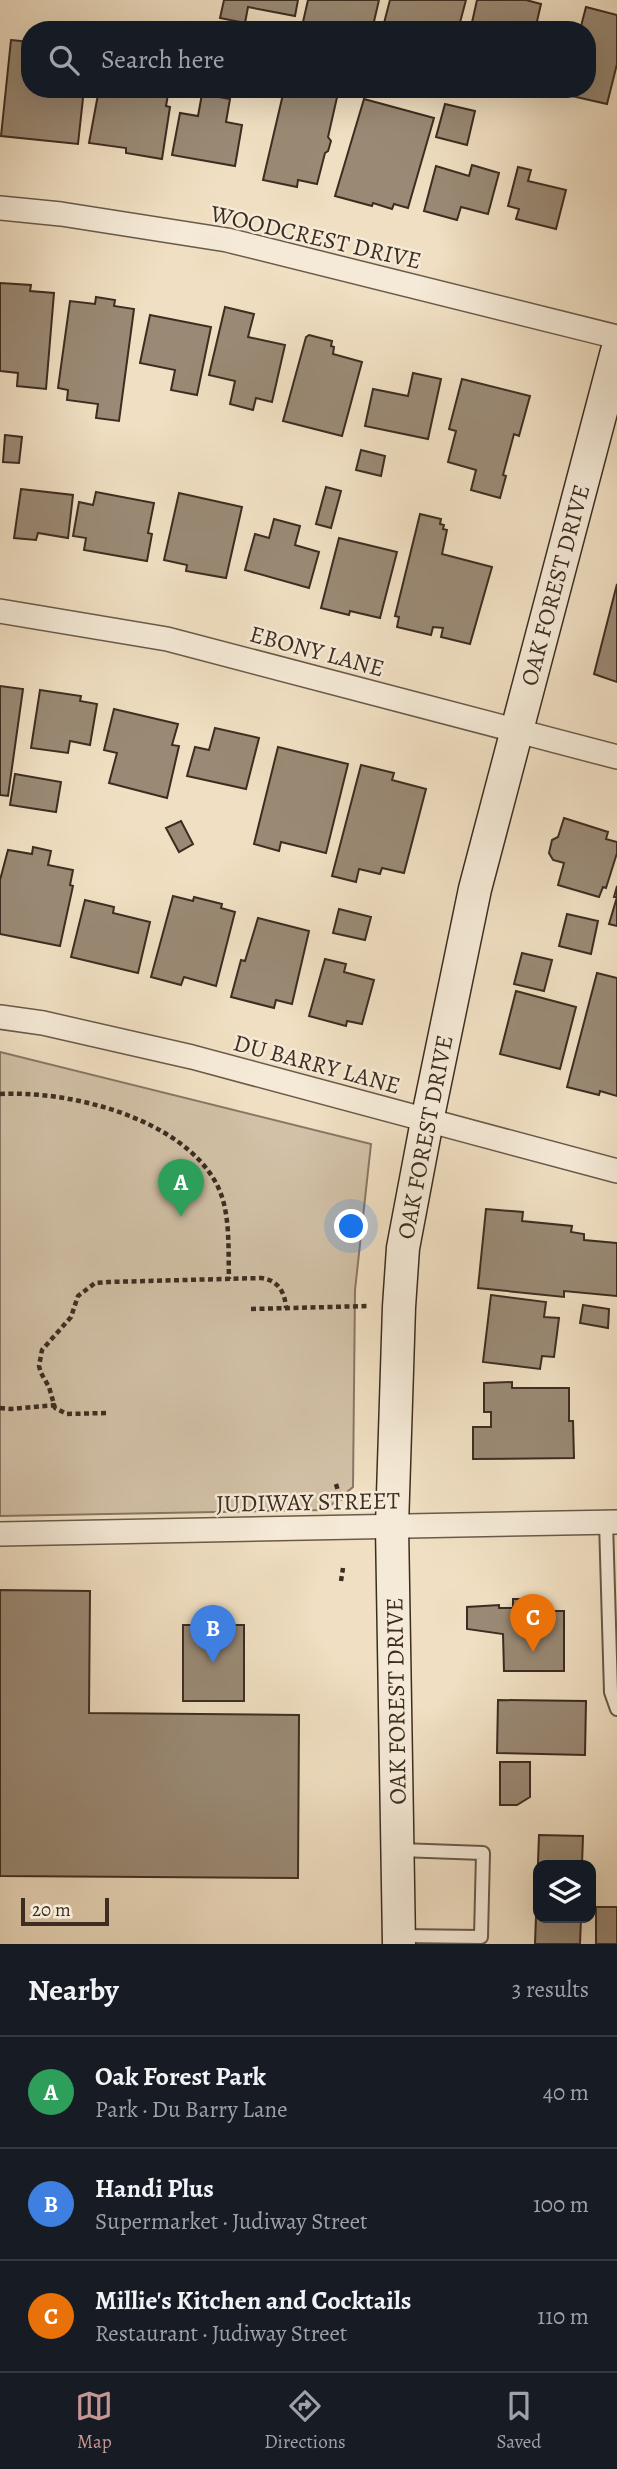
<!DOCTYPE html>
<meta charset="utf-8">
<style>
:root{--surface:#171b24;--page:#20242c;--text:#f1f3f6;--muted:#9ea1a6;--line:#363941;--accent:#c59692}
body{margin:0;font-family:Alegreya,serif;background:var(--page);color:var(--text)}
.controls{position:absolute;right:21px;bottom:21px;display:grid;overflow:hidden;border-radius:14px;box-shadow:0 7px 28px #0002}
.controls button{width:63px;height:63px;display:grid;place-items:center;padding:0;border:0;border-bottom:2px solid var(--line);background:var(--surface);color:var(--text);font:35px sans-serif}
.scale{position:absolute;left:21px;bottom:18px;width:88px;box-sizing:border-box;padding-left:7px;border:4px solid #3d2d21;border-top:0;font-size:19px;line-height:24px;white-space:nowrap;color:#3d2d21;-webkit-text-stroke:5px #f5ead7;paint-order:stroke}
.you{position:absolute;left:352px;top:1227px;width:24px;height:24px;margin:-18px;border:5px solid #fff;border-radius:50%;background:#1a73e8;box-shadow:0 0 0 10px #1a73e833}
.badge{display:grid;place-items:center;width:46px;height:46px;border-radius:50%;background:var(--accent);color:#fff;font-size:23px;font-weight:700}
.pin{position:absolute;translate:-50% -58px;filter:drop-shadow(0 2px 4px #0008)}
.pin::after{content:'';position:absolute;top:37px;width:24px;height:21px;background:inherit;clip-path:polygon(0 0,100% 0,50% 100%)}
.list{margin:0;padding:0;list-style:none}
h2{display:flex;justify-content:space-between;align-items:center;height:91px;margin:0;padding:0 28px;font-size:30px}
h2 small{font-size:23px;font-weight:400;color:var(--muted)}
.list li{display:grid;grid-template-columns:46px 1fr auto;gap:21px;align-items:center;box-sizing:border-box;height:112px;padding:0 28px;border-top:2px solid var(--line)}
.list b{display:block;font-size:26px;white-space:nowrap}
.list p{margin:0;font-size:23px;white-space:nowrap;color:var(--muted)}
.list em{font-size:23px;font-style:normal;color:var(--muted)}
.icon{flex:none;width:38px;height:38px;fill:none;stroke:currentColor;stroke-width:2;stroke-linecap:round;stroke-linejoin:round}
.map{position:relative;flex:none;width:617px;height:1944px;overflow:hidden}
.search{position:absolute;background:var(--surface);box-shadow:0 7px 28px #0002;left:21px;right:21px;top:21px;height:77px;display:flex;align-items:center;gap:18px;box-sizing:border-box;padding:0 24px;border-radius:28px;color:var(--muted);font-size:26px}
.sheet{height:427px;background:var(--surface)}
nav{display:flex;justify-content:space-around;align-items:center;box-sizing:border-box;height:98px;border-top:2px solid var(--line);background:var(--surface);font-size:19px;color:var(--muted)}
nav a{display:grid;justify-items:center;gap:4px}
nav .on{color:var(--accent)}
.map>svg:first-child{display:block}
.green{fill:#d2c1a7;stroke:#887764;stroke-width:2}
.building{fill:#9a8a75;stroke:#3d2d21;stroke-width:2}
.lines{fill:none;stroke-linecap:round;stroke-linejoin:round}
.lane-casing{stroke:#6a5a49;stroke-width:16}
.street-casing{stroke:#6a5a49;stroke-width:26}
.secondary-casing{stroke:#3d2d21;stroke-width:35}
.path{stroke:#3d2d21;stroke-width:4.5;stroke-dasharray:5 3.5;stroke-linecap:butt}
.lane{stroke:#f5ead7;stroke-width:12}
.street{stroke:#f5ead7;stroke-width:23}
.secondary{stroke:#f5ead7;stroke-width:32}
.labels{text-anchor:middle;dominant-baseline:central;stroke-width:5;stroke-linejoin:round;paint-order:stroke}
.street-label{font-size:24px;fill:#3d2d21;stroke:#f5ead7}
</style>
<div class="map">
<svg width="617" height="1944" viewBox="0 0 617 1944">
<rect width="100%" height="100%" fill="#f0dfc2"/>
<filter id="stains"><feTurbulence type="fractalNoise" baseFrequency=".00286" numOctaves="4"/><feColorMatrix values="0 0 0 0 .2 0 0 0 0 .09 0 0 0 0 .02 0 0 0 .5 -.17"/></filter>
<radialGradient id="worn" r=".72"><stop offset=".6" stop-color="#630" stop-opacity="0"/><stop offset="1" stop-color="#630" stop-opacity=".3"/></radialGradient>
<!-- green -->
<path class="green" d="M0,1052L371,1144L355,1290L353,1487L325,1510L0,1516Z"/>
<!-- building -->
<path class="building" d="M224,0H298L295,16L248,7L245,23L220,18Z
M308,0H379L372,30H318L319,26L303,22Z
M390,0H466L458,30H411L384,23Z
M477,0H526L541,4L535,30H483L471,27Z
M586,7L617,15V64L607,104L563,94L564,89H587V30H580Z
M11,40L30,42V89H84L78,144L1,136Z
M99,89H169L166,106L170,107L162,159L126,153V148L89,143Z
M312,89L338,93L328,137L331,141L328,151L325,153L317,184L298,180L297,187L263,180L284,90L311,96Z
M202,94L230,99L226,122L242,125L235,166L172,155L180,113L198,116Z
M364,99L434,118L408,208L394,204L392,209L373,203L372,206L335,196Z
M445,104L475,111L467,145L436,137Z
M472,165L499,173L488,214L461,207L457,220L424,211L436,166L469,176Z
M518,167L531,170L528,181L566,190L556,229L516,219L519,209L508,206Z
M0,283L31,285L30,291L54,293L46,389L17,386L18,373L0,371Z
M96,297L115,300L114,306L134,309L119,421L96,418L98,404L67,400L68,390L58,388L70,301L95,304Z
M225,307L254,314L248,337L285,345L272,402L256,398L253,410L230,404L235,381L209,375Z
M150,315L211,327L197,395L171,390L175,370L140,363Z
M309,335L332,341L331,346L334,347L333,354L362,362L342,436L283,421L306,337Z
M413,373L441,379L428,439L365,426L373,389L408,396Z
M462,379L530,396L519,436L514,434L503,475L506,476L500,498L471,490L476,470L448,462L456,431L449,429Z
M5,435L22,437L19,463L3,462Z
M361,450L385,456L381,476L356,470Z
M326,487L341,491L331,528L316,524Z
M21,489L73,495L68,538L38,533L36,540L14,538Z
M96,492L154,503L148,533L152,534L147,561L84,550L86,538L73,536L79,502L93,505Z
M179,493L242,507L226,578L186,571L187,565L164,560Z
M420,514L441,519L440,524L444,525L443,529L447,530L442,554L492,567L470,644L441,637L443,628L433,627L431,635L397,627L399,617L395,616Z
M274,519L300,526L295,545L319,552L309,588L245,570L255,534L269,538Z
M339,538L397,552L380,618L350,611L349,615L321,608Z
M617,584V682L594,674Z
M0,686L23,689L8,796L0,795Z
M40,690L81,696L80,701L97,704L90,745L70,741L68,753L31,748Z
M114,709L178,724L172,745L179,746L167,798L109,783L117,753L104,750Z
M215,728L259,738L246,789L187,776L195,747L209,750Z
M278,747L348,764L326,853L281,842L279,851L254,844Z
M361,765L394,773L392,780L426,789L404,873L382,868L380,874L359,869L356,882L332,876Z
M15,774L61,782L56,812L10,805Z
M564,818L608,832L606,839L617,842V853L606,888L603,887L599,897L558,885L564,863L553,860L549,853L552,840L558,837Z
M181,821L193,844L179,852L166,828Z
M33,847L51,851L48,865L73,870L70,885L73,886L60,946L0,934V880L8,850L32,854Z
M617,886V926L609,924L617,897H614Z
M173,896L193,901L194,897L222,904L221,908L235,912L216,986L184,977L181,985L151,977Z
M85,900L114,907L113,913L150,922L138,973L71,957Z
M339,909L371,917L365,940L333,933Z
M567,914L598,921L591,954L559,946Z
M258,918L309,931L292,1004L276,1000L274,1008L231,997L241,960L245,961Z
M522,953L552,960L544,991L514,984Z
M325,959L346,964L344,972L374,980L362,1024L347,1021L346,1026L309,1016Z
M597,973L617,978V1096L600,1091L599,1095L567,1087Z
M516,991L576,1007L560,1069L500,1054Z
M486,1209L523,1212L522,1221L572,1226L571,1232L584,1234V1240L617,1243V1296L564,1291V1297L478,1288Z
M491,1295L546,1302L544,1317L559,1318L554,1357L542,1356L540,1369L483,1362Z
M583,1305L609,1309L608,1328L580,1323Z
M512,1382V1388H569V1421H573L574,1458L473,1459V1427H491V1412H484V1383Z
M0,1590L90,1591L89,1713L299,1715L298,1878L0,1876Z
M513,1599H542L543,1611H564V1671H504L503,1634L467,1629V1607L499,1605V1608H513Z
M183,1625H244V1701H183Z
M498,1700L586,1701L585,1755L497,1753Z
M500,1762H530V1797L517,1805H500Z
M539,1835L583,1836L582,1865H538V1918H581L580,1944H535Z
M596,1907H617V1944H596Z"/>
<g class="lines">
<defs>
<path id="lane" d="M606,1522L611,1692L617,1709
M400,1850L483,1853L481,1937L401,1936"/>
<path id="street" d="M0,208L61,214L227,240L617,337
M0,611L167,639L617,757
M0,1017L43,1023L192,1057L617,1171
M0,1534L617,1522"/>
<path id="secondary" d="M399,1944L392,1526L399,1307L403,1248L427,1121L475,889L617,351"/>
</defs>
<!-- lane casing -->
<use href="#lane" class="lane-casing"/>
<!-- street casing -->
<use href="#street" class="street-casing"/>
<!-- secondary casing -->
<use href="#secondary" class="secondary-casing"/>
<!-- path -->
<path class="path" d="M0,1094C69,1090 181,1118 216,1183C231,1210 228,1248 229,1279
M251,1309L369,1306
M0,1408L11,1409L56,1405
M106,1413L67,1414L55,1408L49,1387L41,1373L39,1366L42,1350L71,1317L78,1296L95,1283L108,1282L261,1278C278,1280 285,1292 286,1308
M336,1484L341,1501
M341,1581L343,1568"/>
<!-- lane -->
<use href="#lane" class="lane"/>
<!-- street -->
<use href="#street" class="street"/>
<!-- secondary -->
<use href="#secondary" class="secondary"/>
</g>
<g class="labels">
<!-- street labels -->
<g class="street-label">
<text transform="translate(316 237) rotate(13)">WOODCREST DRIVE</text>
<text transform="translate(555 585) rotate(-75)">OAK FOREST DRIVE</text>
<text transform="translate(317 651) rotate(15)">EBONY LANE</text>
<text transform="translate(317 1064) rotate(15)">DU BARRY LANE</text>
<text transform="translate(425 1137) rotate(-79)">OAK FOREST DRIVE</text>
<text transform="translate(308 1502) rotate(-1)">JUDIWAY STREET</text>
<text transform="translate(396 1701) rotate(-91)">OAK FOREST DRIVE</text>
</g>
</g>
<rect width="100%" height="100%" filter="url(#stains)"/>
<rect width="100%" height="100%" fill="url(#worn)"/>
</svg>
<div class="controls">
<button><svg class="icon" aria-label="layers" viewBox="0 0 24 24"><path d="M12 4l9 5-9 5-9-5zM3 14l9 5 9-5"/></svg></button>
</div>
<div class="scale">20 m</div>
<div class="you"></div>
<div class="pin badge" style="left:181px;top:1217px;background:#2e9e5b">A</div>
<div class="pin badge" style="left:213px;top:1663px;background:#3f7fe0">B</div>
<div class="pin badge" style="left:533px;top:1652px;background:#e8710a">C</div>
<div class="search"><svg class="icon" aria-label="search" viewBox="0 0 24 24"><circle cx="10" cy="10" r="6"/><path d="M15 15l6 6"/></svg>Search here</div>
</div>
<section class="sheet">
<h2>Nearby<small>3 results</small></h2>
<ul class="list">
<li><span class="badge" style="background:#2e9e5b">A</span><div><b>Oak Forest Park</b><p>Park · Du Barry Lane</p></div><em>40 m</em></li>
<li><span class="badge" style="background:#3f7fe0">B</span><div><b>Handi Plus</b><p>Supermarket · Judiway Street</p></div><em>100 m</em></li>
<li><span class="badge" style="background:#e8710a">C</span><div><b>Millie's Kitchen and Cocktails</b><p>Restaurant · Judiway Street</p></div><em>110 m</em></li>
</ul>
</section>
<nav>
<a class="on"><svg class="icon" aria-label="map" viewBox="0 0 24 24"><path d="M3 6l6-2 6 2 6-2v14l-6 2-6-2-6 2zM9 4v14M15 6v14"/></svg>Map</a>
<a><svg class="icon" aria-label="directions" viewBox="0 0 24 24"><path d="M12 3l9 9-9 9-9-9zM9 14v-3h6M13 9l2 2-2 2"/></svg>Directions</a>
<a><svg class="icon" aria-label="saved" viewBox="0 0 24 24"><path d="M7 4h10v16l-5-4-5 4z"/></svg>Saved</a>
</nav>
